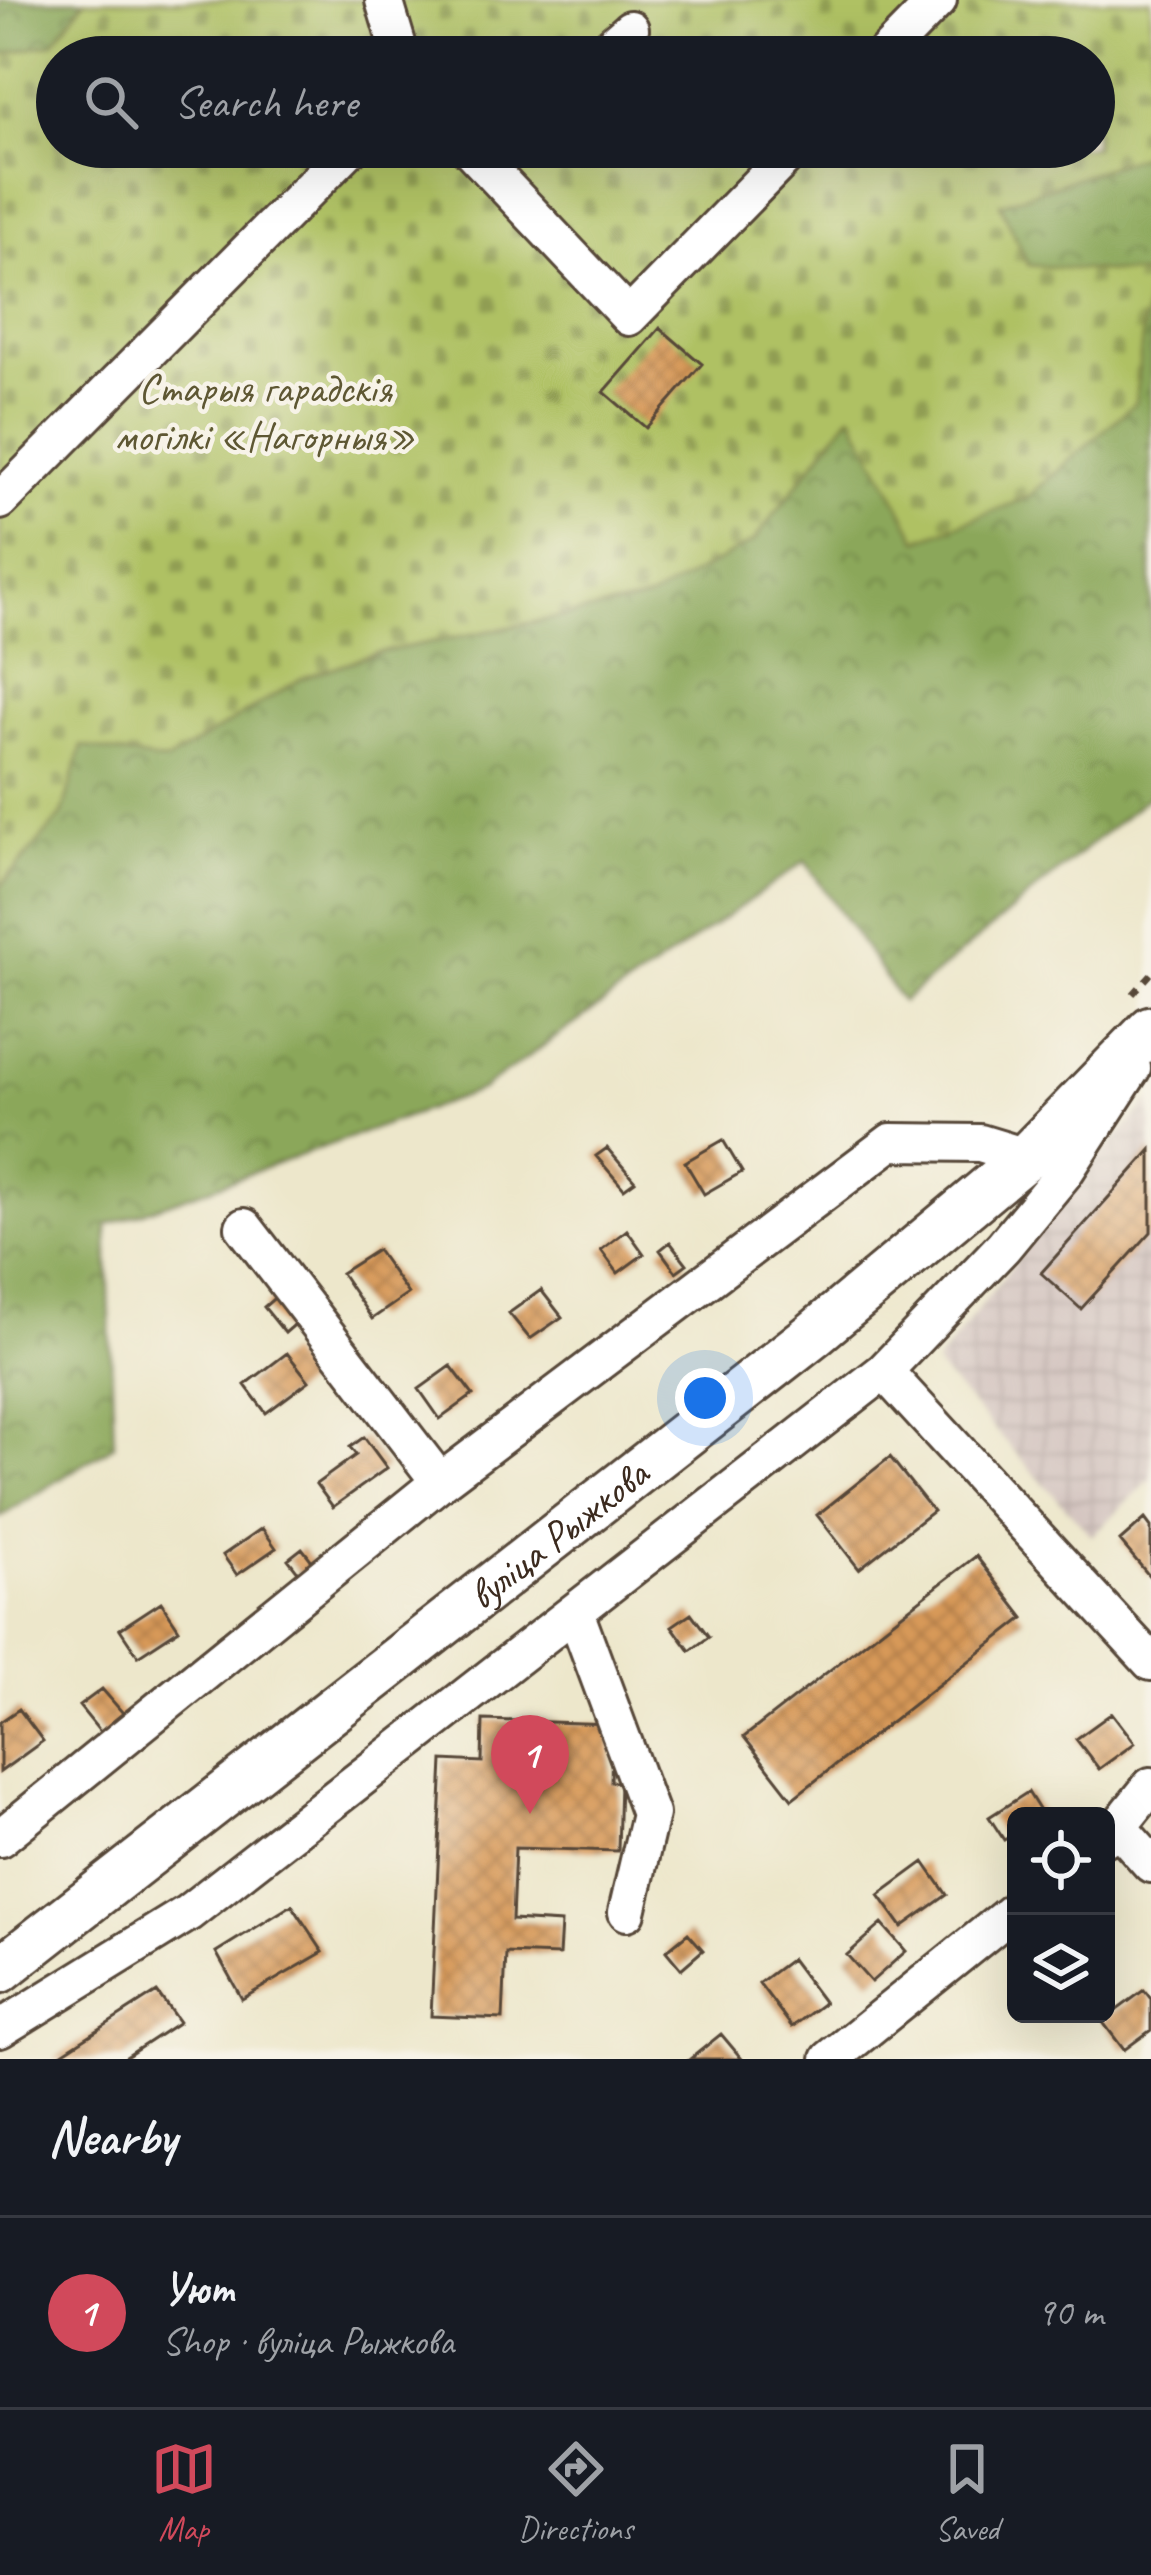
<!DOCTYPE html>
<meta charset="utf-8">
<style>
:root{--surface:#171b24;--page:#20242c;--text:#f1f3f6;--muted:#9ea1a6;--line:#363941;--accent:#d1495b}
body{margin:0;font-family:Caveat,sans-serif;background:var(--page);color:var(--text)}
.controls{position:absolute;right:36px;bottom:36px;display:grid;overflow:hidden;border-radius:18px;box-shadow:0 12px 48px #0002}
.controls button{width:108px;height:108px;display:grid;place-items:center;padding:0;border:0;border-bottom:3px solid var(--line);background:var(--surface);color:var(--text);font:60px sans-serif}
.you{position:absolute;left:705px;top:1398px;width:42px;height:42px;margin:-30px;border:9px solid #fff;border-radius:50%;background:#1a73e8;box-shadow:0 0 0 18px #1a73e833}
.badge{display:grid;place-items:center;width:78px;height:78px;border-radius:50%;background:var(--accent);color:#fff;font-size:39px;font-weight:700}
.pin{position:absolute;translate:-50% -99px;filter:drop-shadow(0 3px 6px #0008)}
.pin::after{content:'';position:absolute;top:63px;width:42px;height:36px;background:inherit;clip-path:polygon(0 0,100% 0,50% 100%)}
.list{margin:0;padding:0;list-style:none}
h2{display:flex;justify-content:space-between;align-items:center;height:156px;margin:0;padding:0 48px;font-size:51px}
h2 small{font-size:39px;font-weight:400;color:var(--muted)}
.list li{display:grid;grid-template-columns:78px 1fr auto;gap:36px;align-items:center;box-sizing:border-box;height:192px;padding:0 48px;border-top:3px solid var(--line)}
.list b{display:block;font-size:45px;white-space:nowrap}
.list p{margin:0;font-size:39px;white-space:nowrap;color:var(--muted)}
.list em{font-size:39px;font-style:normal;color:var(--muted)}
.icon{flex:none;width:66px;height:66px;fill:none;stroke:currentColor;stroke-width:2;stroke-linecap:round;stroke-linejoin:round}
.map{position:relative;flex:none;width:1151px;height:2059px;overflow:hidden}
.search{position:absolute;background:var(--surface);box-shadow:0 12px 48px #0002;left:36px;right:36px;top:36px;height:132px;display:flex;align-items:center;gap:30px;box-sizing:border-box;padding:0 42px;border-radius:66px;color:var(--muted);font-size:45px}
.sheet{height:348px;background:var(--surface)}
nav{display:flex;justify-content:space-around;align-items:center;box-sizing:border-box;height:168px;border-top:3px solid var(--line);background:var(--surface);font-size:33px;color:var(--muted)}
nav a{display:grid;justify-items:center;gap:6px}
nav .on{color:var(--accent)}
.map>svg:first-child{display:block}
.industrial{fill:url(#industrial-grid)}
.forest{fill:url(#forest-crowns);stroke:#63683c;stroke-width:3}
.cemetery{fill:url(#cemetery-stones);stroke:#757641;stroke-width:3;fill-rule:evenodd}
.building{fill:url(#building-cross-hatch)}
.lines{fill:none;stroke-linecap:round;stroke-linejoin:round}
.minor-casing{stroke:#564638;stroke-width:42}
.major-casing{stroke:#564638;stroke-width:51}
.path{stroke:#564638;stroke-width:6;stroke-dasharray:9 9;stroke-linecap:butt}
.minor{stroke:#fff;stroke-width:36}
.major{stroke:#fff;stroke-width:45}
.labels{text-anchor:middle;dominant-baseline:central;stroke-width:9;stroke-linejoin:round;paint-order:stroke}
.park-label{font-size:42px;fill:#5e5733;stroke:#f7f3e8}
.street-label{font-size:42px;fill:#3b2a1e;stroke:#f7f3e8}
</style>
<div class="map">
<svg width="1151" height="2059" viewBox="0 0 1151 2059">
<defs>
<pattern id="industrial-grid" width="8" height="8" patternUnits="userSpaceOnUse" patternTransform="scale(3)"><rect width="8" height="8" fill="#d0c0bc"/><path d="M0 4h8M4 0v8" fill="none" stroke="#b4a5a1"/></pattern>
<pattern id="forest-crowns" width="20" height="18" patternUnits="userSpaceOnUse" patternTransform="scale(3)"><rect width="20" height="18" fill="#8ba75a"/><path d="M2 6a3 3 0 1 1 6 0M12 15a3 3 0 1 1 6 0" fill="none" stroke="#73884a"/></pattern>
<pattern id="cemetery-stones" width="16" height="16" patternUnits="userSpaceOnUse" patternTransform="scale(3)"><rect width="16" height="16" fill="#afc164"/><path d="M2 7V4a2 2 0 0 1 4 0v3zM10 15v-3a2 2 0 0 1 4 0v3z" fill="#909d52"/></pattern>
<pattern id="building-cross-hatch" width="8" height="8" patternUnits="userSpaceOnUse" patternTransform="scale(3)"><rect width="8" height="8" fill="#d79959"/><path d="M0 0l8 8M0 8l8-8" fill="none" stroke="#b07d49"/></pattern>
</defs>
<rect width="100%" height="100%" fill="#f7f3e8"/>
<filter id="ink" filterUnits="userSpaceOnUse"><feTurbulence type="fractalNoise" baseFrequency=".00833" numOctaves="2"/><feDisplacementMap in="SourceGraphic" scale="24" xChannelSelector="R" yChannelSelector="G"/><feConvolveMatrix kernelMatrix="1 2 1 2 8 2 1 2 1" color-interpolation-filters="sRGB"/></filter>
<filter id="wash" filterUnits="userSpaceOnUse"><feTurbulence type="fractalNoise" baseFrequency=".004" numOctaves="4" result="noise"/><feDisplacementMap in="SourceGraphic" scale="48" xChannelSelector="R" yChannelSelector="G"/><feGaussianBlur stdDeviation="2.7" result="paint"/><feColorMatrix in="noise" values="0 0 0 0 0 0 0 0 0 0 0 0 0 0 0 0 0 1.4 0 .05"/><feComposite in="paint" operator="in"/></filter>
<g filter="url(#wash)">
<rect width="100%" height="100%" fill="#ede7cb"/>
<!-- industrial -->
<path class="industrial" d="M1151,1100V1479L1092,1536L935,1365L1075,1184Z"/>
<!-- forest -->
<path class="forest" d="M0,0H85L54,43L0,55Z
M1151,152V794L902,1002L805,861L481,1090L107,1225L114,1445L0,1517V887L62,815L81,746L166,762L302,678L377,653L647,600L754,541L852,413L1149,276L1028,265L1000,203Z"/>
<!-- cemetery -->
<path class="cemetery" d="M85,0H1151V152L1000,204L1028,265L1149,275L1135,403L1027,498L918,540L851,414L754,541L647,600L376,653L302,678L166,762L82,746L62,815L0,887V55L53,43ZM57,57H1094V147H57Z"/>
<g id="blocks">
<!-- building -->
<path class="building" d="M660,328L702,364L646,428L604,392Z
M723,1140L742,1172L704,1194L685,1162Z
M607,1148L635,1181L624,1189L596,1156Z
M1151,1150V1232L1081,1309L1041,1273Z
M627,1230L644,1254L618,1273L601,1250Z
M670,1242L687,1264L676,1272L660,1250Z
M377,1250L408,1294L372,1319L341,1273Z
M541,1290L562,1317L530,1339L509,1313Z
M279,1294L300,1320L285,1333L264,1307Z
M287,1353L309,1381L266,1413L245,1385Z
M451,1366L473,1395L440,1419L419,1389Z
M364,1437L387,1468L333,1507L316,1484L356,1455L350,1447Z
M890,1457L933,1511L859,1569L817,1515Z
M1145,1519L1151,1527V1578L1120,1541Z
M262,1528L276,1548L237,1575L223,1555Z
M302,1548L316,1566L302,1577L288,1559Z
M976,1556L1024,1618L792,1799L744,1737Z
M161,1602L179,1629L138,1656L120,1629Z
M691,1613L709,1637L690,1651L672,1626Z
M102,1689L129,1720L105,1738L79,1706Z
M19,1709L43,1741L0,1772V1722Z
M1112,1713L1135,1743L1099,1769L1076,1739Z
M483,1720L612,1724L611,1782H620L618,1851L515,1848L512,1920L561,1923L559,1955L506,1953L503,2019L431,2016L443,1760L482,1762Z
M1028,1792L1043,1816H1016V1833L1004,1840L989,1817Z
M924,1862L947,1895L902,1927L879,1895Z
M292,1905L323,1952L242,1999L216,1952Z
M882,1924L906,1951L871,1982L847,1955Z
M688,1933L703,1950L681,1969L666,1951Z
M791,1959L824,2003L792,2027L759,1983Z
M1144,1990L1151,1999V2030L1124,2050L1102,2021Z
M157,1992L179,2022L123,2059H53Z
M721,2034L742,2059H690Z"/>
</g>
</g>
<g filter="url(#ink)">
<use href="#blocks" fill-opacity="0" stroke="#564638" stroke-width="3"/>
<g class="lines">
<defs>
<path id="minor" d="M384,0L401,57
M598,57L630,29
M882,57L938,0
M468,147L629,317L795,147
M0,501L351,147
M244,1227L440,1482
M884,1371L1151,1662
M575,1612L650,1814L627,1912
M1118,1827L1151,1864
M1106,1837L1118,1827L1151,1786
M0,1838L440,1482L891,1142L980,1143L1026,1157
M0,2029L188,1913L884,1371L1003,1247L1064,1173L1132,1068
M830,2059L1016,1909"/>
<g id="major">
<path id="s1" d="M0,1970L814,1334L1026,1157L1151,1029"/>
</g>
</defs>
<!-- minor casing -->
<use href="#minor" class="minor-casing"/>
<!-- major casing -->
<use href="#major" class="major-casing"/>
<!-- path -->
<path class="path" d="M1133,994L1151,974"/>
<!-- minor -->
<use href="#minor" class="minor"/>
<!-- major -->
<use href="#major" class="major"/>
</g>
</g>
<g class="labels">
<!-- park labels -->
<g class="park-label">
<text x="265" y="388">Старыя гарадскія<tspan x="265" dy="48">могілкі «Нагорныя»</tspan></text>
</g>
<!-- street labels -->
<g class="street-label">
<text stroke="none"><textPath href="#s1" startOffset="708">вуліца Рыжкова</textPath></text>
</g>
</g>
</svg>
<div class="controls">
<button><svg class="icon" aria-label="locate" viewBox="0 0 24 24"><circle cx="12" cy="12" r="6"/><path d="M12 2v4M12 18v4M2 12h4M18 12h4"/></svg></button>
<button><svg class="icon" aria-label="layers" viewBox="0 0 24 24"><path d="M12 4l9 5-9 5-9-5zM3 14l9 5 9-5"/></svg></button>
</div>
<div class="you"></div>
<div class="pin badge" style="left:530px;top:1814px">1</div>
<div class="search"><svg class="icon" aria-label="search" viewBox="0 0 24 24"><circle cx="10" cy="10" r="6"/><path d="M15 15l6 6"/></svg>Search here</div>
</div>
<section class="sheet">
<h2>Nearby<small></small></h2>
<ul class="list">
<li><span class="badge">1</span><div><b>Уют</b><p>Shop · вуліца Рыжкова</p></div><em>90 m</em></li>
</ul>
</section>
<nav>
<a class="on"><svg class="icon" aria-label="map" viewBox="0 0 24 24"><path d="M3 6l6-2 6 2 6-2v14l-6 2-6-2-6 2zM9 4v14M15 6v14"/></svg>Map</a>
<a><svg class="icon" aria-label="directions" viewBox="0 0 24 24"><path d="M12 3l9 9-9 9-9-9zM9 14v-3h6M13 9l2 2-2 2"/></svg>Directions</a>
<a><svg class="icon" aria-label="saved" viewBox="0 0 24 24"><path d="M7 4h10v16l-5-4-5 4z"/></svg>Saved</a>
</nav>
